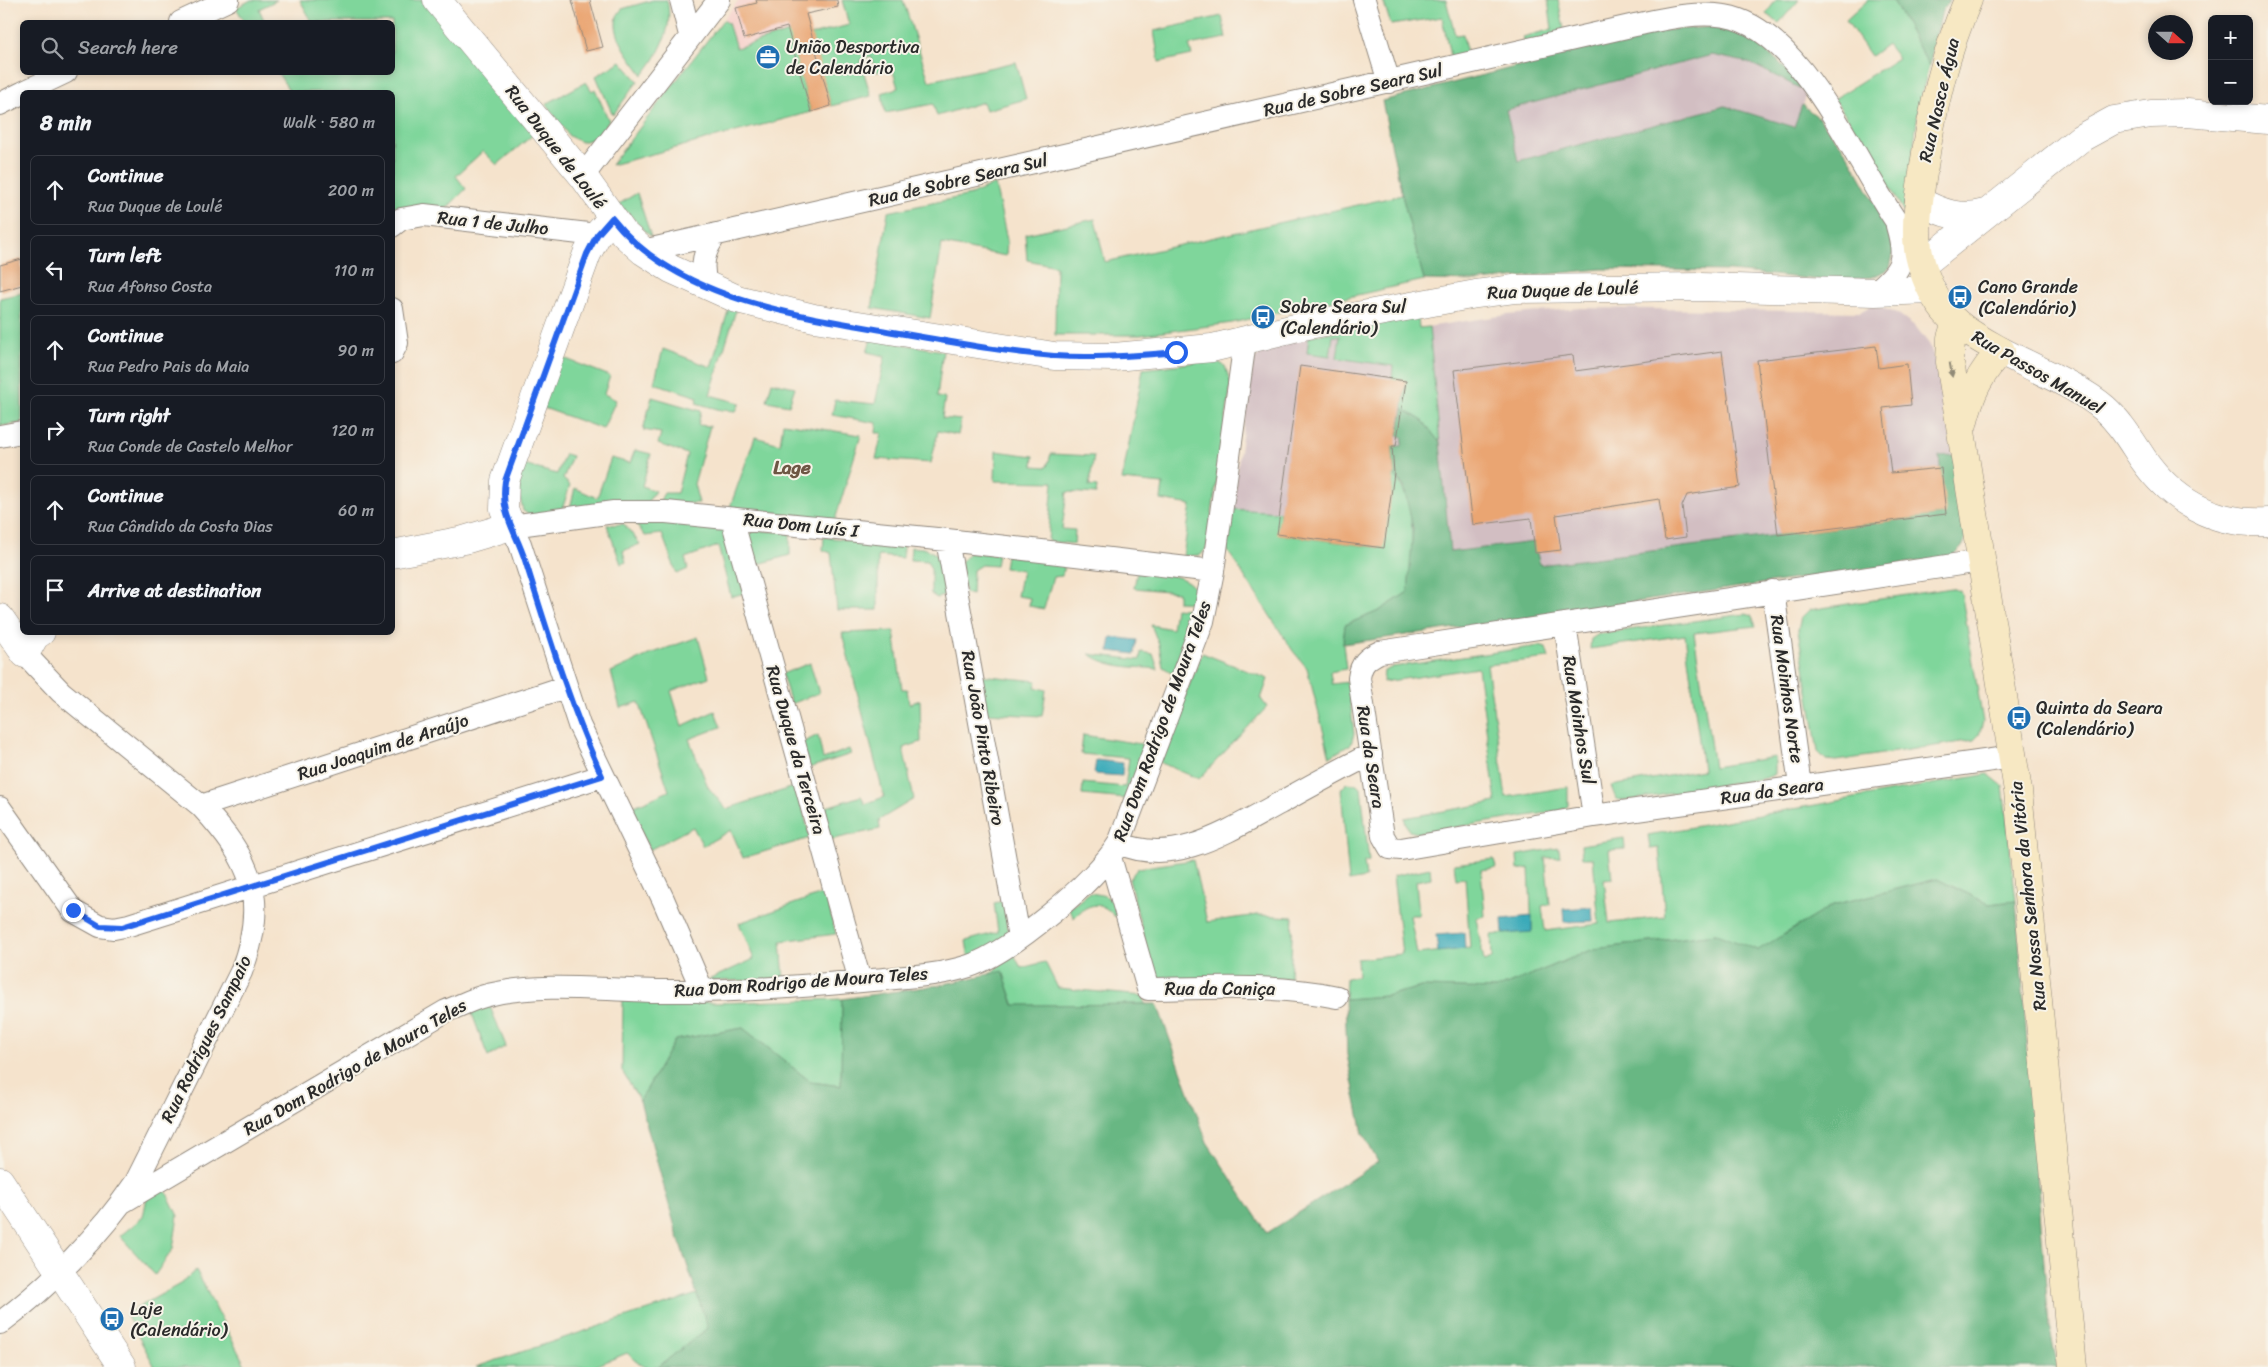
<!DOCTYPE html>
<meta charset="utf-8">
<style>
:root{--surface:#171b24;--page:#20242c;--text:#f1f3f6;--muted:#9ea1a6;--line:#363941}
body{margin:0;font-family:Sriracha,sans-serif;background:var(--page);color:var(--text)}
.controls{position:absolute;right:15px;top:15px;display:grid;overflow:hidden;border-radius:8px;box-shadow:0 2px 8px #0003}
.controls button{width:45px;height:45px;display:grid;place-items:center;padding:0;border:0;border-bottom:1px solid var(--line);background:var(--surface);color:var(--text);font:25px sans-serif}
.compass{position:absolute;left:2148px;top:15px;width:45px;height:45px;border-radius:50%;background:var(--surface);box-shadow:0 2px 8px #0003;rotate:111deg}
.stop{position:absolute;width:15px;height:15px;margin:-11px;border:4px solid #2563eb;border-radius:50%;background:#fff}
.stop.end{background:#2563eb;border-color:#fff;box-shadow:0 1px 5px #0008}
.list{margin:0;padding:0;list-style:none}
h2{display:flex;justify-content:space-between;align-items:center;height:65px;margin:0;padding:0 20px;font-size:21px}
h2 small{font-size:16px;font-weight:400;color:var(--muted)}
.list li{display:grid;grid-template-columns:32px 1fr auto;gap:15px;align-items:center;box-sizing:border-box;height:70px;margin:0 10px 10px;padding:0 10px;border:1px solid var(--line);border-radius:8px}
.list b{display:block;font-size:19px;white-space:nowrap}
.list p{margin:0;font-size:16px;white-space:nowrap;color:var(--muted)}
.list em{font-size:16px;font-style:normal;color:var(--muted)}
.icon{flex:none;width:28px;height:28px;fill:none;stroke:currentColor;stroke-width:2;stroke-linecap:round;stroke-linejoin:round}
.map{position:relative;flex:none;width:2268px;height:1367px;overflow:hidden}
.search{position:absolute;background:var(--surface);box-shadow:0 2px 8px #0003;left:20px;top:20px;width:375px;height:55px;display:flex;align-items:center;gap:12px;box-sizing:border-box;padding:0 18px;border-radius:8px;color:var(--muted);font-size:19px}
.panel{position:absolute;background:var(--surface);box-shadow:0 2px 8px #0003;left:20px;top:90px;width:375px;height:545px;border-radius:8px}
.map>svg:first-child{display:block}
.built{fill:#f7d0cb}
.industrial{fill:#d2bec2}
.green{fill:#7fd69b;stroke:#558063}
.forest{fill:#67b783;stroke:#497157}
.water{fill:#3baab9;stroke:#336a72}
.building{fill:#eaa572}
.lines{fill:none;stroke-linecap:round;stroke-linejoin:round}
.minor-casing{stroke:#90877c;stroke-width:24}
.tertiary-casing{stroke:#90877c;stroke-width:29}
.secondary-casing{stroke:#90877c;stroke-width:29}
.minor{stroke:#fff;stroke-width:22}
.tertiary{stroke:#fff;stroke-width:28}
.secondary{stroke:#f7e8c3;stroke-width:28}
.oneway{fill:#918a77}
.route{stroke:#2563eb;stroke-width:6}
.labels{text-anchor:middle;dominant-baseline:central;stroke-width:4;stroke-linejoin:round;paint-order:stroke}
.poi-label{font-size:18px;fill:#2b2b2b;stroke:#f7f3e8;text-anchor:start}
.street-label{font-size:18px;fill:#2b2b2b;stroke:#f7f3e8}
.neighbourhood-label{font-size:19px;font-weight:bold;fill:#6e5644;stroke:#f7f3e8}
</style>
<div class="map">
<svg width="2268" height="1367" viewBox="0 0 2268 1367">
<rect width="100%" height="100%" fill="#f7f3e8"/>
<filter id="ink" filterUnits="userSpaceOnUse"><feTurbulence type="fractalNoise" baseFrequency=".02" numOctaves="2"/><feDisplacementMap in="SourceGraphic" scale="10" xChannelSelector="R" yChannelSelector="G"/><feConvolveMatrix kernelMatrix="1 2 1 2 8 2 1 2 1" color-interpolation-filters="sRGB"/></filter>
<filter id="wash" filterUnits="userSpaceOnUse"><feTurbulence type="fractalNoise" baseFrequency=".0096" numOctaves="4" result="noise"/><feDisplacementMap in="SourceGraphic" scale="20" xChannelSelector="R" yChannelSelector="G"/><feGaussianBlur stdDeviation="1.12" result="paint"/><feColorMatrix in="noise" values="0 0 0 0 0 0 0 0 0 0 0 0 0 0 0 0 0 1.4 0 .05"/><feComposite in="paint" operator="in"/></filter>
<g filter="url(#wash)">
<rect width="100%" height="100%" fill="#f5e3cc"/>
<!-- built -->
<path class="built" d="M739,0H780L789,32L736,48L728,23L723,20Z"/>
<!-- industrial -->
<path class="industrial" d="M1712,55L1750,63L1807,92L1794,127L1725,106L1518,161L1506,110Z
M1872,305L1897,313L1916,327L1929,344L1937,366L1965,515L1962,547L1293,651L1226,548L1253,361L1260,353L1281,344L1309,336L1420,328L1507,315L1581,308L1860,312Z"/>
<!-- green -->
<path class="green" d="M251,0H277L259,9L265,22H245L236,8Z
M300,0H426L534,134L497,165L483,151L456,176L466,189L445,210L397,206L393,209L392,92H290L278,73L392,72V22H312Z
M653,0H667C674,28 660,54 643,75C631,58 604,28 622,9Z
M842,0H903L929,81L1016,62L1026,99L986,110L983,102L937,116L933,104L885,113L882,93L898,88L892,68L876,72L871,56L860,60L871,96L831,106L811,35L849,25Z
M1383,0H1446L1455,35L1463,34L1467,58L1451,61L1442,17L1391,25Z
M1548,0H1558L1565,34L1525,44L1523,37L1552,29Z
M1776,0H1799L1779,23L1766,14Z
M1868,0H1893L1929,66L1919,104L1905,214L1865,143L1834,99L1898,58L1887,44L1871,56L1846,20Z
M1222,16L1226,38L1189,45L1192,55L1159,62L1154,31Z
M723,20L728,23L736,48L789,32L811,112L611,165Z
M621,61L638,81L613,115L596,76Z
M586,82L592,91L595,89L609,121L594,139L581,142L569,136L546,104Z
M995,184L1007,240L1006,256L942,244L930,318L872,308L888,212L971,195Z
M637,193L651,237L619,204Z
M1402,195L1424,280L1232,323L1140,335H1055L1056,266L1027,260L1025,234L1095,219L1105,262Z
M22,293V423L0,426V298Z
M729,308L736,310L710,395L740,403L736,411L721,410L696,403L698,397L654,383L663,349L711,367Z
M1418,317L1419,328L1429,327L1440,443L1423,421L1403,409L1406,381L1392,379L1393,366L1337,358L1340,336H1333L1330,356L1307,353L1309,336Z
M871,339L943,351L937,397L945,398L942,418L961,420L958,435L938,431L931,463L876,459L882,433H876L877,423L832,415L835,400L875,404L885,356L867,352Z
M561,357L610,376L604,394L616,400L603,429L541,407Z
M1214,360L1225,366L1231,384L1207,547L1201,555L1183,556L1191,505L1161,500L1163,484L1122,480L1143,369Z
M772,382L795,387L789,405L767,401Z
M652,397L701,411L698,425L710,426L694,484L699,503L658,504L664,493H677L687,454L658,444L661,433L643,430Z
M783,423L861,435L835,520L730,507L755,437L780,444Z
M635,450L651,454L642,486L655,491L647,503L569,512L575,488L597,498L611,458L630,463Z
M996,451L1034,456L1033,466L1047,467L1051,454L1094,456L1089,486L1097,487L1096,494L1067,492L1062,529L1075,530L1074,544L1048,541L1053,482L995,481Z
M565,454L572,456L563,479L570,485L561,513L532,516L523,511L519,492L520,464L557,474Z
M1394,473C1419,510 1412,549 1408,592L1379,611L1345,625L1343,644L1346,669L1330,672L1332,684L1348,682L1354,734L1351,744L1330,757L1307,668L1293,651L1226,548L1231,509L1280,512L1278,534L1383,548Z
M671,521L722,527L727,534L744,593L731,597L718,546L685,558L688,569L677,574L662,534L645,536L635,523Z
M624,524L640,544L623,551L626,562L621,564L607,525Z
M756,530L790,533V555L752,566L748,535Z
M824,537L903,546V558L878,556V610H837L831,553L823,550Z
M911,547L923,548L936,554L943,569L948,594L937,598L931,594V569L927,561L910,560Z
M969,553L998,554L996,566L981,565L973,570L972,595L965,593L961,562Z
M1006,555L1065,562L1062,576L1053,577L1044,609L1029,606L1030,598L1017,596L1022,570L1004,568Z
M1137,572C1158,574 1200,572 1197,603L1178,602V592L1134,588Z
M1952,588L1960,591L1962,597L1983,722L1979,735L1974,740L1836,761L1826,760L1818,752L1798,630L1801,618L1809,610Z
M1175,608L1196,610L1174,674L1163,667L1159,645L1151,625L1172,629Z
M1745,614L1752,616L1756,626L1694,633L1714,767L1775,757V774L1766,778L1625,801L1616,799L1611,786L1703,770L1685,635L1590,649L1591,639L1599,634Z
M894,631L902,689H907L909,704L920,700L921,742L903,748L914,799L879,820L880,829L829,840L820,809L861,796L865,804L884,797L842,633Z
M698,637L709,677L671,691L682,726L715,711L721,727L689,739L708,787L726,809L797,786L810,838L743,858L731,830L703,846L693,827L649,850L630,808L669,791L639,702L620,708L611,672L653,653Z
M1539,646L1546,648L1549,658L1487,665L1506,797L1568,787V806L1559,811L1418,833L1409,831L1404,818L1496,802L1478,668L1383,682L1384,671L1393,667Z
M1141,652L1153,654L1158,669C1132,666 1112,669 1089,654L1140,660Z
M1202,653L1268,679L1261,699L1267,707L1199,779L1159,762Z
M810,663L819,693L791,704L782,674Z
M979,675L1037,681L1035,687L1046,690L1042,716L986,713Z
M818,735L823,759L849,749L851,754L809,768L802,743Z
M1083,735L1147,745L1127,799L1082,795L1083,783L1125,787L1129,758L1081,754Z
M1988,774L2003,786L2016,901L1989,904L1937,879L1833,905L1758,951L1716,934L1594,949L1496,989L1422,987L1386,996L1345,999L1346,978L1358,976L1357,959L1402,954L1393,876L1430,868L1431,878L1416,881L1419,915H1410L1417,954L1470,948L1465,878L1456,879L1454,864L1494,859L1496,868L1481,870L1485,916L1476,918L1484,961L1492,958L1491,935L1532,931L1529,868L1518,870L1517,855L1559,848L1560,857L1545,858L1550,904L1542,906L1545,931L1599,924L1593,858H1582L1581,845L1624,838L1625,849L1609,850L1612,879L1604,880L1609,923L1665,917L1659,848L1650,849L1648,835Z
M1347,783L1357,784L1361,788L1369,861L1364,862L1366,878L1349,881L1341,789Z
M1193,860L1207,922L1258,915L1293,917L1290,978L1161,980L1154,977L1129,879L1138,868Z
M825,893L836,934L781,941L784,980L706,981L754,959L739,923Z
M1089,893C1107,895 1113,897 1119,915L1114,916C1101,899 1086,904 1074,918L1069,909Z
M1003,901L1008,929L1002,940L969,959L966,941L998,932L994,903Z
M1014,954L1021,968L1045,962L1058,988L1143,996L1146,1004L1015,1006L1003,972L988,975Z
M623,999L715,1003L842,999L841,1086L811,1082L743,1028L675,1040L640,1101L622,1071Z
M489,1004L506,1046L488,1057L470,1008Z
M164,1187L178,1216L173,1249L155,1275L120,1236L143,1217L147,1197Z
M196,1270L246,1367H155L126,1314L180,1284Z
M697,1294L708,1328L658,1367H644L627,1353L593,1367H476Z"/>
<!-- forest -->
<path class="forest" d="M1893,0H1949L1942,11L1929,66Z
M1711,27L1745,36L1778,61L1807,92L1750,63L1712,55L1506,110L1518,161L1725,106L1794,127L1802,105L1818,117L1847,153L1886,223L1894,250L1890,268L1873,277L1833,281L1731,271L1601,269L1480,281L1424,280L1402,195L1382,101L1655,31Z
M1403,409L1423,421L1440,443L1450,552L1534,542L1540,565L1945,514L1939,456L1954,455C1957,476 1973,530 1962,547C1955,556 1945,557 1935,559L1343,644L1345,625L1379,611L1408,592L1413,528L1404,487L1394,473L1392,446H1402L1403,437L1398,436Z
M1937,879L1989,904L2016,901L2049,1327L2058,1367H658L708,1328L677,1234L640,1101L675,1040L743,1028L811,1082L841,1086L842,999L940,985L1003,971L1014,1005L1157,1004L1207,1142L1267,1233L1378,1162L1363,1134L1347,1055L1345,999L1386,996L1422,987L1496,989L1594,949L1716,934L1758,950L1833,905Z"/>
<!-- water -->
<path class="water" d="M1111,637L1137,640L1135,654L1109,651Z
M1096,760L1123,763L1122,776L1094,774Z
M1592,907L1593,921L1564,922L1563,909Z
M1532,916V932L1503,934L1502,919Z
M1464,933L1465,949L1438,952L1436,935Z"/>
<g id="blocks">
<!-- building -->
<path class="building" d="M572,0H590L603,47L586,51Z
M756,0H837L838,7L806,14L831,106L811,112L787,27L744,39L736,8L757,3Z
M22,259V285L0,291V265Z
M1876,346L1879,368L1907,364L1911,405L1883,408L1891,473L1941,468L1946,514L1778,535L1757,360Z
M1722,351L1740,487L1687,495L1682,506L1686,537L1665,540L1659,499L1556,515L1561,550L1535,553L1531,518L1473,525L1454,370L1573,355L1575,371Z
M1300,366L1406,381L1396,446H1392L1394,473L1384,548L1277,534Z"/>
</g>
</g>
<g filter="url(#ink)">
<use href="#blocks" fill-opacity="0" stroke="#90877c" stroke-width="1"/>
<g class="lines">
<defs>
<path id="minor" d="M681,0L690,35
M1364,0L1389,82
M181,22L228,0
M24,92L66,72
M0,104L22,93
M583,176L719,0
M392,226L401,219L424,215L597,235
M643,251L1635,25C1664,19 1695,11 1725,16C1802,29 1855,162 1896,221C1903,231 1911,241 1919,251
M706,285C701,264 703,252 716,234
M1875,292C1902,270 1907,260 1897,226
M392,309L397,343L392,353
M0,436L22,432
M732,519L860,981
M947,540L1019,937
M1980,561L1380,652C1367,658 1361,663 1359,678L1383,836L1390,848L1401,849L1594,816L2013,757
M1773,591L1800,786
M1565,624L1594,816
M201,806L565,687
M0,808L73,911L100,926L114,928L129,925L602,776
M1119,843C1175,868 1231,829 1280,803C1310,786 1340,770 1371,754
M1110,857L1148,989C1211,988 1275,984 1337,997
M703,992L663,899L579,725L520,544L511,526L614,512H666L947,540L1213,571
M121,1203L446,1011C460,1006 474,998 488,995C540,982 604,990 658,991C729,992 801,987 872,980C904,977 938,976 969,966C1011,952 1096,881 1119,843L1203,621L1213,571L1245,341
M0,1323C51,1285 100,1235 136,1182L241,972C269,899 252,861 201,806L61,692L25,654"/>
<path id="tertiary" d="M437,0L583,176L624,234L643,251L671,269L737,299L814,318L1054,356L1114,357L1212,348L1303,326L1476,294L1514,289L1701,287L1875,292L1932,290
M1919,201C1941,213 1960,220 1985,213
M1922,265L2081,138L2114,120L2151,114L2187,113L2268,120
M2001,351C2031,367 2080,387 2104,408C2121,423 2131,441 2143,459C2173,502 2215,525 2268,522
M392,554L464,540L511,526L504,509L505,481L587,254L597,235L612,218
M0,618L25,654L35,636L41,632
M0,1181L122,1367"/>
<path id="secondary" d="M1956,322L1951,338L1950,362L2018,791L2073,1367
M1963,424C1970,394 1980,373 2001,351C1978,338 1954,326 1939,303C1929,288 1921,267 1918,249C1915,224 1919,198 1923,173C1931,114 1944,55 1968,0"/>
</defs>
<!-- minor casing -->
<use href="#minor" class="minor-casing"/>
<!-- tertiary casing -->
<use href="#tertiary" class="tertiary-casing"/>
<!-- secondary casing -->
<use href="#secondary" class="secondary-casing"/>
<!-- minor -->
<use href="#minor" class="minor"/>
<!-- tertiary -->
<use href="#tertiary" class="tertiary"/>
<!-- secondary -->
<use href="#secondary" class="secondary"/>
</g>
<!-- one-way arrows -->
<defs><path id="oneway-solid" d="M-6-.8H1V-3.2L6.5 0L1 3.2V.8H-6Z" transform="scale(1.25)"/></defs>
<use class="oneway" href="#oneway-solid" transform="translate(1951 370) rotate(80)"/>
</g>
<g class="lines" filter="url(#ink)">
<!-- route -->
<path class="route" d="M73,910L100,926L122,927L602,776C570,706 548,633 525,560C515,529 500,515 505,481L587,254L597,235L612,218C676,300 797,315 893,332C946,341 1001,352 1054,356C1095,359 1135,356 1176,352"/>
</g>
<!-- icons -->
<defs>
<symbol id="office-disc" viewBox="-11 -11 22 22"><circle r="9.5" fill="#1f6fb2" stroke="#f7f3e8"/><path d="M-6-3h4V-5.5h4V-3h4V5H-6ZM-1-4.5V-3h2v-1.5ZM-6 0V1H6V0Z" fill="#fff"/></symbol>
<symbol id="bus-disc" viewBox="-11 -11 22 22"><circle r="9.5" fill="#1f6fb2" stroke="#f7f3e8"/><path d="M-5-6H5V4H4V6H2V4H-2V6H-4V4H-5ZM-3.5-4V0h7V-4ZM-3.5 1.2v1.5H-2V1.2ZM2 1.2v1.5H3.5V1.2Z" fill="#fff"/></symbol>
</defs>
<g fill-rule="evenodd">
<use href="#office-disc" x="754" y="43" width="28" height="28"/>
<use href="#bus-disc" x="1946" y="283" width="28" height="28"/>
<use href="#bus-disc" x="1249" y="303" width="28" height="28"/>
<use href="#bus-disc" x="2005" y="704" width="28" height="28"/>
<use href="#bus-disc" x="98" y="1305" width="28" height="28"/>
</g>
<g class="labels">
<!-- poi labels -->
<g class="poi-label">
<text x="786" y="47">União Desportiva<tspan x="786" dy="21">de Calendário</tspan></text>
<text x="1978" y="287">Cano Grande<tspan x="1978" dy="21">(Calendário)</tspan></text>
<text x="1280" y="307">Sobre Seara Sul<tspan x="1280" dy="21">(Calendário)</tspan></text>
<text x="2036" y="708">Quinta da Seara<tspan x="2036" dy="21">(Calendário)</tspan></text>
<text x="130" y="1309">Laje<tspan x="130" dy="21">(Calendário)</tspan></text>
</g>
<!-- street labels -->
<g class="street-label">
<text transform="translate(1353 90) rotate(-13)">Rua de Sobre Seara Sul</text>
<text transform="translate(1939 100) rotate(-77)">Rua Nasce Água</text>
<text transform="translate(556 147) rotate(52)">Rua Duque de Loulé</text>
<text transform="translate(958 180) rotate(-13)">Rua de Sobre Seara Sul</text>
<text transform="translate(493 223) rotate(6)">Rua 1 de Julho</text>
<text transform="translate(1563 290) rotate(-2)">Rua Duque de Loulé</text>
<text transform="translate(2038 372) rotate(30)">Rua Passos Manuel</text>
<text transform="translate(801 525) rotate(6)">Rua Dom Luís I</text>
<text transform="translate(1787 689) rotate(82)">Rua Moinhos Norte</text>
<text transform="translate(1579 720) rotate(81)">Rua Moinhos Sul</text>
<text transform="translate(1162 721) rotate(-70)">Rua Dom Rodrigo de Moura Teles</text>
<text transform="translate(983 738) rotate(80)">Rua João Pinto Ribeiro</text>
<text transform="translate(383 747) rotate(-18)">Rua Joaquim de Araújo</text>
<text transform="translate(796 750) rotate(74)">Rua Duque da Terceira</text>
<text transform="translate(1371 757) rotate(81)">Rua da Seara</text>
<text transform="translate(1772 791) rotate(-8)">Rua da Seara</text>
<text transform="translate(2028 896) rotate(-96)">Rua Nossa Senhora da Vitória</text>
<text transform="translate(801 982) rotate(-4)">Rua Dom Rodrigo de Moura Teles</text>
<text x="1220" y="989">Rua da Caniça</text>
<text transform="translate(206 1039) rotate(-64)">Rua Rodrigues Sampaio</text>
<text transform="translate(355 1067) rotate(-30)">Rua Dom Rodrigo de Moura Teles</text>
</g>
<!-- neighbourhood labels -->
<g class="neighbourhood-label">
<text x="792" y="467">Lage</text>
</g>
</g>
</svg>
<div class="controls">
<button>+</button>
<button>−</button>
</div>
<svg class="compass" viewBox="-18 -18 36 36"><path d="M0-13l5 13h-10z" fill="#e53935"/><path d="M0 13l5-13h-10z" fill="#9ea1a6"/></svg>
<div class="stop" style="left:1176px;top:352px"></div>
<div class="stop end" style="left:73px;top:910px"></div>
<div class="search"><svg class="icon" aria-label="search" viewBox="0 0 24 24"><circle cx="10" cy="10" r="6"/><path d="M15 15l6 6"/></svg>Search here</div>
<section class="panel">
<h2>8 min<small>Walk · 580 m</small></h2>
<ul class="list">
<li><svg class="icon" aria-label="ahead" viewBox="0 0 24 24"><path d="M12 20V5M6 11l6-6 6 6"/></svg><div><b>Continue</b><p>Rua Duque de Loulé</p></div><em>200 m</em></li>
<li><svg class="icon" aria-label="left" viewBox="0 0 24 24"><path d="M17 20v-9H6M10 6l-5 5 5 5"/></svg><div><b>Turn left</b><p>Rua Afonso Costa</p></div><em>110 m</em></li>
<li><svg class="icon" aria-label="ahead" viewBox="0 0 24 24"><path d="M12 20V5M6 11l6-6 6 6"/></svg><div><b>Continue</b><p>Rua Pedro Pais da Maia</p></div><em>90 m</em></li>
<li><svg class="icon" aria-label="right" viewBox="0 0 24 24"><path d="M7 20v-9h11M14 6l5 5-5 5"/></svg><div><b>Turn right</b><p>Rua Conde de Castelo Melhor</p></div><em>120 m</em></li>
<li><svg class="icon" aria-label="ahead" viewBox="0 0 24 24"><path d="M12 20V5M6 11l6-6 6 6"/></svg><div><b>Continue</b><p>Rua Cândido da Costa Dias</p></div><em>60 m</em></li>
<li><svg class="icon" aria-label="arrive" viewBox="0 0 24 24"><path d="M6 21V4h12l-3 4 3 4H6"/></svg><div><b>Arrive at destination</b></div></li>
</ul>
</section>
</div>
